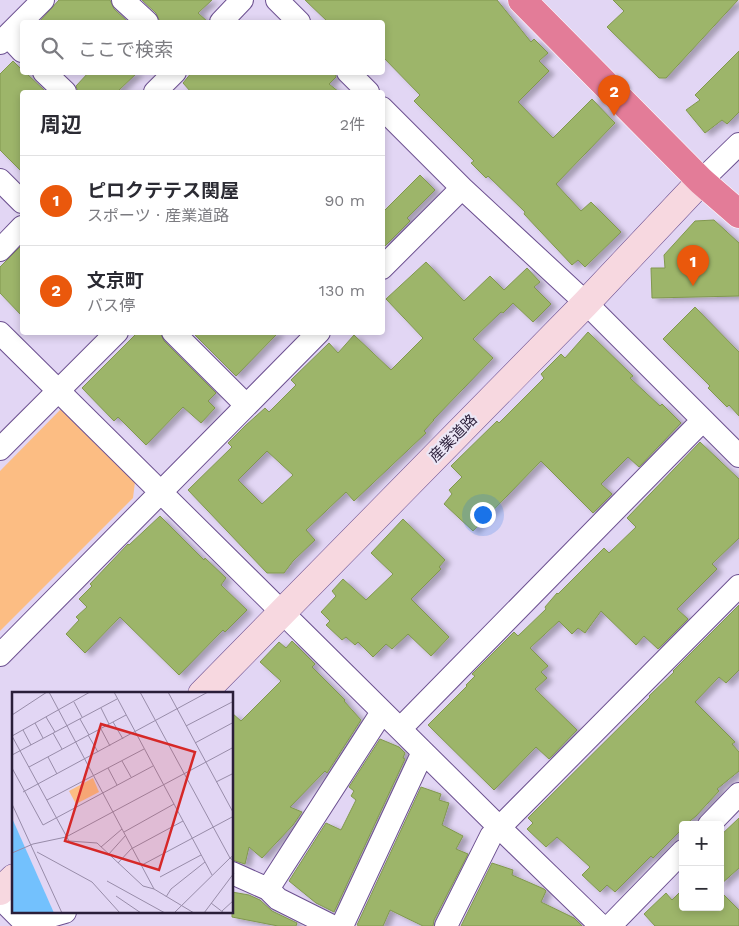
<!DOCTYPE html>
<html lang="ja">
<meta charset="utf-8">
<style>
:root{--surface:#fff;--page:#f2f2f3;--text:#2b2b33;--muted:#7c7c81;--line:#e1e1e2;--accent:#ea580c}
body{margin:0;font-family:"Work Sans","Noto Sans JP",sans-serif;background:var(--page);color:var(--text)}
.controls{position:absolute;right:15px;bottom:15px;display:grid;overflow:hidden;border-radius:5px;box-shadow:0 2px 8px #0003}
.controls button{width:45px;height:45px;display:grid;place-items:center;padding:0;border:0;border-bottom:1px solid var(--line);background:var(--surface);color:var(--text);font:25px sans-serif}
.you{position:absolute;left:482px;top:514px;width:18px;height:18px;margin:-12px;border:4px solid #fff;border-radius:50%;background:#1a73e8;box-shadow:0 0 0 8px #1a73e833}
.badge{display:grid;place-items:center;width:32px;height:32px;border-radius:50%;background:var(--accent);color:#fff;font-size:16px;font-weight:700}
.pin{position:absolute;translate:-50% -41px;filter:drop-shadow(0 1px 2px #0008)}
.pin::after{content:'';position:absolute;top:26px;width:18px;height:15px;background:inherit;clip-path:polygon(0 0,100% 0,50% 100%)}
.list{margin:0;padding:0;list-style:none}
h2{display:flex;justify-content:space-between;align-items:center;height:65px;margin:0;padding:0 20px;font-size:21px}
h2 small{font-size:16px;font-weight:400;color:var(--muted)}
.list li{display:grid;grid-template-columns:32px 1fr auto;gap:15px;align-items:center;box-sizing:border-box;height:90px;padding:0 20px;border-top:1px solid var(--line)}
.list b{display:block;font-size:19px;white-space:nowrap}
.list p{margin:0;font-size:16px;white-space:nowrap;color:var(--muted)}
.list em{font-size:16px;font-style:normal;color:var(--muted)}
.icon{flex:none;width:28px;height:28px;fill:none;stroke:currentColor;stroke-width:2;stroke-linecap:round;stroke-linejoin:round}
.map{position:relative;flex:none;width:739px;height:926px;overflow:hidden}
.search{position:absolute;background:var(--surface);box-shadow:0 2px 8px #0003;left:20px;top:20px;width:365px;height:55px;display:flex;align-items:center;gap:12px;box-sizing:border-box;padding:0 18px;border-radius:5px;color:var(--muted);font-size:19px}
.panel{position:absolute;background:var(--surface);box-shadow:0 2px 8px #0003;left:20px;top:90px;width:365px;height:245px;border-radius:5px}
.map>svg:first-child{display:block}
.green{fill:#fcbd83}
.building{fill:#9db56a;stroke:#81984e;fill-rule:evenodd;filter:url(#shadow)}
.lines{fill:none;stroke-linecap:round;stroke-linejoin:round}
.street-casing{stroke:#6c5090;stroke-width:24}
.secondary-casing{stroke:#6c5090;stroke-width:29}
.highway-casing{stroke:#fff;stroke-width:29}
.street{stroke:#fff;stroke-width:22}
.secondary{stroke:#f7d8e0;stroke-width:28}
.highway{stroke:#e37c98;stroke-width:28}
.labels{text-anchor:middle;dominant-baseline:central;stroke-width:4.5;stroke-linejoin:round;paint-order:stroke}
.street-label{font-size:15px;fill:#2a1e39;stroke:#ece7f6}
.inset-road{fill:none;stroke:#988ca9;stroke-width:1}
.view{fill:#d62828;fill-opacity:0.15;stroke:#d62828;stroke-width:2.5}
.inset-edge{fill:none;stroke:#2a1e39;stroke-width:2.5}
</style>
<div class="map">
<svg width="739" height="926" viewBox="0 0 739 926">
<defs>
<filter id="shadow"><feDropShadow dx="5.5" dy="3" stdDeviation="2.5" flood-color="#0004"/></filter>
</defs>
<rect width="100%" height="100%" fill="#e2d6f4"/>
<!-- green -->
<path class="green" d="M62,408L135,482L133,498L0,631V471Z"/>
<!-- building -->
<path class="building" d="M59,0H110L114,9L128,22H39Z
M142,0H212L198,13L208,22H160L156,13Z
M305,0H497L531,42L534,39L548,53L539,61L549,71L518,102L553,138L592,99L615,123L556,184L581,211L591,202L621,232L585,267L578,260L572,265L524,214L525,212L488,176L486,178L471,163L474,161L414,101L420,95L382,56V22H328Z
M613,0H738L666,78H659L607,27L624,11Z
M739,51V112L727,124L722,120L705,133L686,110L700,100L695,95Z
M13,61L22,70V72H25L46,92H22V172L0,150V74Z
M89,72H138L117,92H78L76,86Z
M192,72H335L336,77L329,84L339,92H191L183,83Z
M420,175L435,190L407,218L410,221L382,249V213Z
M714,220L739,243V296L652,298L651,268H665L664,255L695,221Z
M22,245V316L0,293V267Z
M426,262L464,301L490,276L504,290L527,268L540,282L534,287L551,304L533,322L513,303L503,313L501,312L473,339L493,358L433,420H434L424,431L426,433L354,501L346,492L306,530L315,540L293,561L284,573H267L188,490L232,447L228,443L246,425L265,408L269,412L296,385L291,380L329,343L338,353L354,335L391,370L423,338L386,299ZM267,451L293,475L262,504L238,480Z
M695,307L739,352V416L729,405L727,407L708,388L710,386L663,339Z
M138,332H160L164,341L216,393L208,401L215,408L201,423L183,407L146,445L118,417L114,421L82,388Z
M192,332H279L236,376Z
M588,332L633,376L630,378L660,406L662,404L681,423L639,467L628,457L601,484L612,494L593,513L541,461L473,531L444,504L452,494L449,490L462,477L451,466L497,421L499,423L544,378L541,374L561,354L565,358Z
M700,442L739,479V538L712,564L717,569L677,609L688,619L658,649L644,636L636,645L601,611L585,633L578,628L572,634L559,621L530,648L548,666L541,672L547,678L535,689L577,730L549,759L536,747L494,790L428,725L467,686L466,685L475,676L472,674L514,632L518,636L546,609L545,607L557,593L558,594L604,548L609,553L636,527L627,518Z
M160,516L204,560L205,558L226,578L221,585L247,610L225,632L223,630L179,675L120,617L85,653L66,634L79,620L76,617L87,607L79,599L92,586L90,584L128,544L129,545Z
M403,519L445,560L439,567L441,569L411,599L449,637L431,656L408,634L392,649L386,644L373,657L358,642L355,645L346,637L342,640L326,625L330,621L321,612L336,596L332,591L343,579L366,600L393,574L371,553Z
M739,605V670L726,683L719,677L695,702L735,742L732,744L739,752V771L717,789L719,791L696,816L685,825H683V828L653,858L651,856L615,892L607,885L600,892L582,875L590,867L557,837L546,847L527,829L533,823L528,818L650,697L649,696L674,672L673,671Z
M292,641L315,664L312,667L345,700L344,701L361,720L327,773L325,771L290,807L302,812L293,825L262,858L249,847L245,864L232,860V713L241,721L281,681L260,662L279,642L286,648Z
M380,739L399,747L405,753L403,758L405,759L334,912L316,903L289,881L326,823L341,830L356,800L351,796L354,791L349,787Z
M421,787L441,794L439,800L449,803L442,825L463,836L456,849L468,854L434,920L433,926H423L390,910L383,926H359L357,925Z
M739,818V868L720,885V836Z
M492,863L513,870L512,875L544,889L546,891L541,902L574,918L582,926H461Z
M683,889V907H720V891L739,910V926H655L644,914L666,893L672,900Z
M232,892L249,895L260,900L272,911L297,923L296,926H278L232,917Z"/>
<g class="lines">
<defs>
<path id="street" d="M123,0L147,22
M277,0L299,22
M221,22L242,0
M8,36L22,51
M0,43L43,0
M44,72L65,92
M348,72L368,92
M155,92L175,72
M382,108L462,188L586,303L739,456
M0,180L22,202
M701,181L739,144
M0,250L22,227
M382,268L462,188
M173,332L246,405
M0,333L499,827L601,926
M0,449L117,332
M0,655L319,332
M400,729L703,420
M709,825L739,794
M232,873L268,889L278,899L332,926
M268,889L382,712
M0,898L22,920L33,921L65,912
M342,926L423,752
M446,926L491,836L739,586
M610,926L683,851"/>
<path id="secondary" d="M202,694L586,303L701,181
M0,891L14,878"/>
<path id="highway" d="M522,0L701,181L739,214"/>
</defs>
<!-- street casing -->
<use href="#street" class="street-casing"/>
<!-- secondary casing -->
<use href="#secondary" class="secondary-casing"/>
<!-- highway casing -->
<use href="#highway" class="highway-casing"/>
<!-- street -->
<use href="#street" class="street"/>
<!-- secondary -->
<use href="#secondary" class="secondary"/>
<!-- highway -->
<use href="#highway" class="highway"/>
</g>
<g class="labels">
<!-- street labels -->
<g class="street-label">
<text transform="translate(453 438) rotate(-45)">産業道路</text>
</g>
</g>
<!-- overview -->
<g transform="translate(12 692)">
<rect width="221" height="221" fill="#e2d6f4"/>
<path d="M81,86L87,100L64,112L57,99Z" fill="#fcbd83"/>
<path d="M0,126L42,221H0Z" fill="#73c1fd"/>
<path class="inset-road" d="M37,0L142,197L182,221M102,0L200,183M128,0L218,166L222,163M156,0L222,122M62,10L70,25M89,16L97,32M0,23L35,0M34,25L43,40M68,27L77,43M101,30L111,47M23,31L31,46M174,34L222,9M89,37L98,54M11,38L19,53M41,41L50,57M76,43L86,60M0,44L57,149L85,151L131,194L142,197M0,44L78,0M183,51L222,30M36,65L45,82M0,68V63L105,7M110,69L119,85M17,75L114,23M0,76L31,133L141,74M96,76L105,93M204,90L222,81M11,100L196,0M35,108L132,57M0,112L50,221M112,140L162,112M89,155L110,137M25,160L80,190L108,221M0,161L21,152L54,145L222,55M96,163L114,143M106,171L119,157L171,129M130,173L222,124M148,185L189,163M95,189L153,221M104,204L129,221M154,205L159,197L193,170M199,211L212,221M210,219L222,208M162,221L218,166L222,169M192,221L222,181"/>
<path class="view" d="M89,32L183,60L147,178L53,149Z"/>
<rect width="221" height="221" class="inset-edge"/>
</g>
</svg>
<div class="controls">
<button>+</button>
<button>−</button>
</div>
<div class="you"></div>
<div class="pin badge" style="left:693px;top:286px">1</div>
<div class="pin badge" style="left:614px;top:116px">2</div>
<div class="search"><svg class="icon" aria-label="search" viewBox="0 0 24 24"><circle cx="10" cy="10" r="6"/><path d="M15 15l6 6"/></svg>ここで検索</div>
<section class="panel">
<h2>周辺<small>2件</small></h2>
<ul class="list">
<li><span class="badge">1</span><div><b>ピロクテテス関屋</b><p>スポーツ · 産業道路</p></div><em>90 m</em></li>
<li><span class="badge">2</span><div><b>文京町</b><p>バス停</p></div><em>130 m</em></li>
</ul>
</section>
</div>
